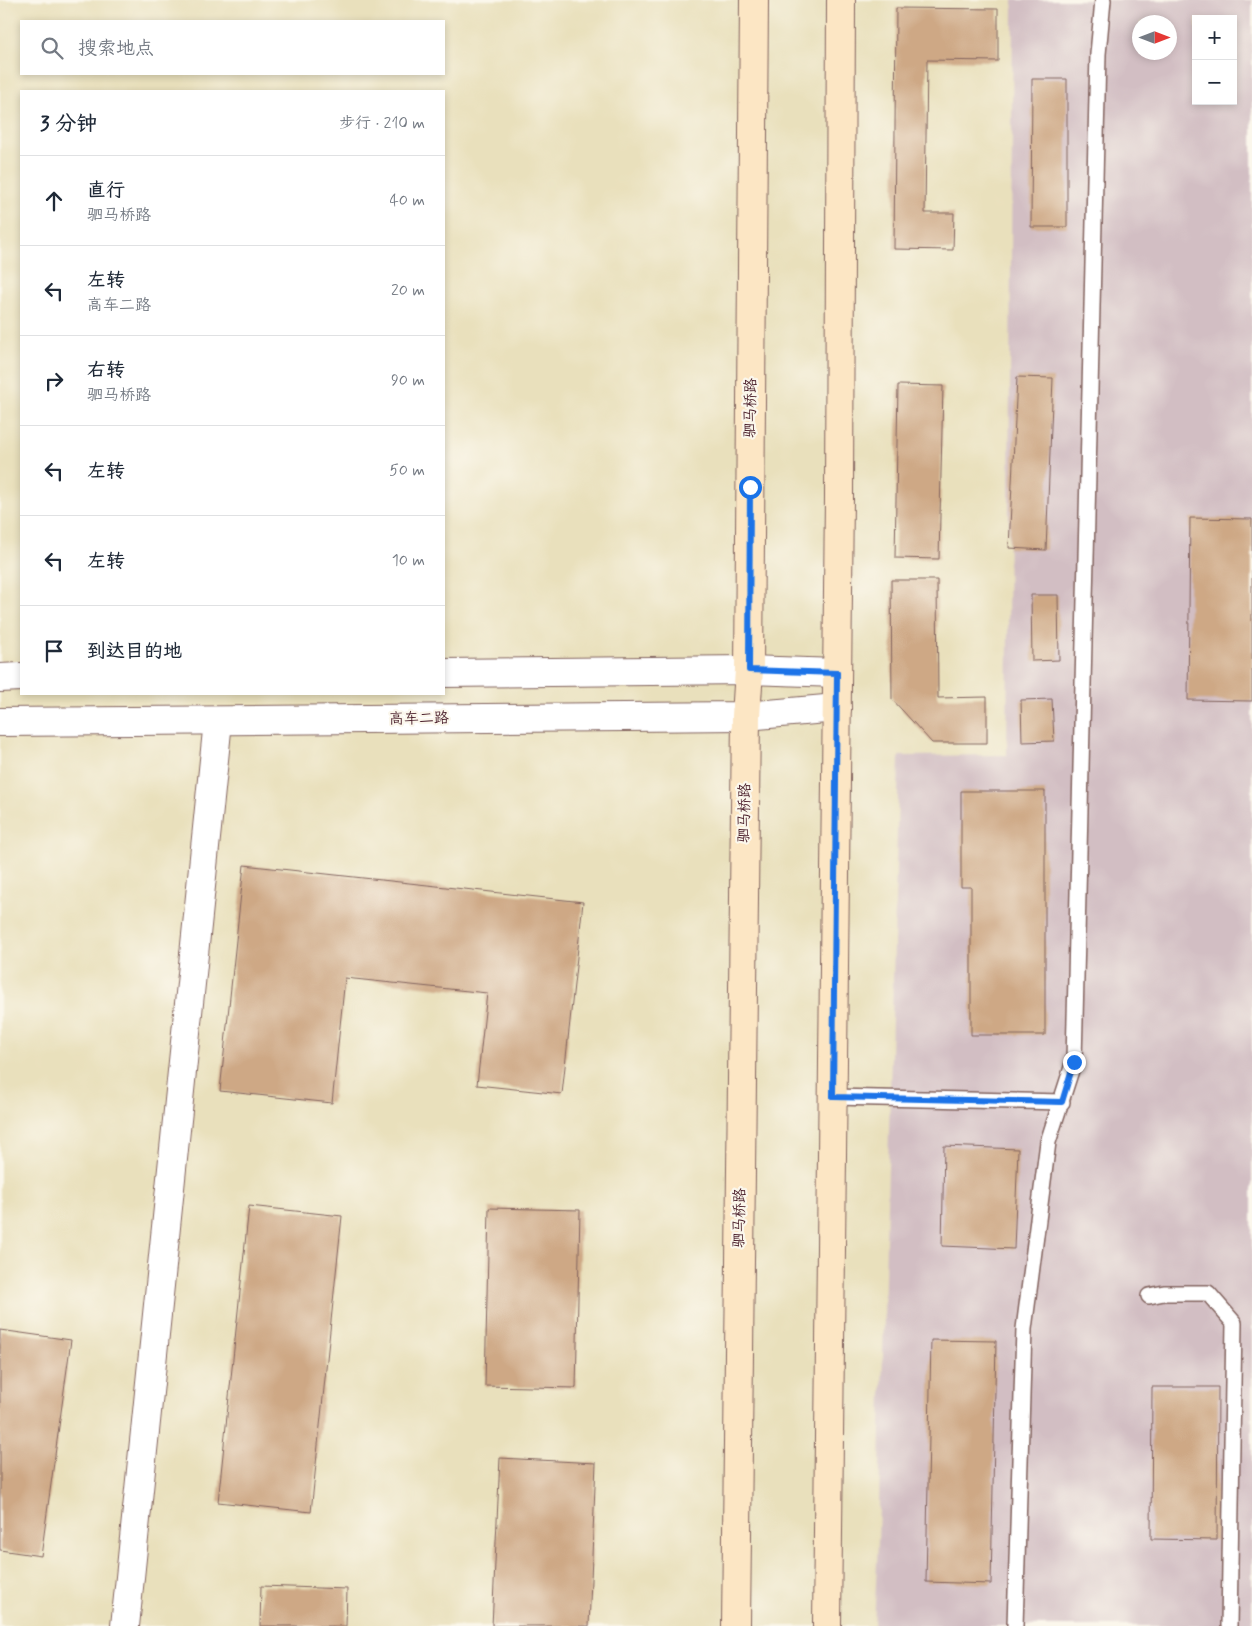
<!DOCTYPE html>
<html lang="zh">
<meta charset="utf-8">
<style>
:root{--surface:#fff;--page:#f2f2f3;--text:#1f2937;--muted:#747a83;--line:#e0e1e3}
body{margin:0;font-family:Mynerve,"LXGW WenKai TC",sans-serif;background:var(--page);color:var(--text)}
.controls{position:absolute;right:15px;top:15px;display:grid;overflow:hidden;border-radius:0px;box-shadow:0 2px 8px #0003}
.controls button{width:45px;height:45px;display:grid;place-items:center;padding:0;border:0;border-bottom:1px solid var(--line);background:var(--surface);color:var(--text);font:25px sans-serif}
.compass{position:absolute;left:1132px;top:15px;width:45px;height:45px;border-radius:50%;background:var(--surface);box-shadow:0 2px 8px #0003;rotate:90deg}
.stop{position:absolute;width:15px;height:15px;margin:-11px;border:4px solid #1a73e8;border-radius:50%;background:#fff}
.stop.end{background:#1a73e8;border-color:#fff;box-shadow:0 1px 5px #0008}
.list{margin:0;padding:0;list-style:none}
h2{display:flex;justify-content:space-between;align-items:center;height:65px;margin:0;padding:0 20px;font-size:21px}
h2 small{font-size:16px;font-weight:400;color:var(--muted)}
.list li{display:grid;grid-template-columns:32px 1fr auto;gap:15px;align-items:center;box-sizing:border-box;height:90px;padding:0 20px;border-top:1px solid var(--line)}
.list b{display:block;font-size:19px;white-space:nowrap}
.list p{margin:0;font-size:16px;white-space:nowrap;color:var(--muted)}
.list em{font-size:16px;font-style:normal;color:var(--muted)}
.icon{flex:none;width:28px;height:28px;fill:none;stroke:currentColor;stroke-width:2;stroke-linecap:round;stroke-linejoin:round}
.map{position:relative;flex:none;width:1252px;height:1626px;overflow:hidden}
.search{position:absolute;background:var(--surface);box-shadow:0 2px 8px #0003;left:20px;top:20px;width:425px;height:55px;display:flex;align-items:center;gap:12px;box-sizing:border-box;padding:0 18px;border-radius:0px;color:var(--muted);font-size:19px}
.panel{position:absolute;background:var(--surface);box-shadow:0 2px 8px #0003;left:20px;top:90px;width:425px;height:605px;border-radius:0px}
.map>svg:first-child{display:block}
.railway{fill:#d2bec3;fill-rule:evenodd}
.building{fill:#cea885}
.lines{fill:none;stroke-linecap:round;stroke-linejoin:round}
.service-casing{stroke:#82635e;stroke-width:18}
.minor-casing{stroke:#82635e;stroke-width:30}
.tertiary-casing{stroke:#82635e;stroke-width:30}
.secondary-casing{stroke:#82635e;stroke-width:30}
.service{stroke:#fff;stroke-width:15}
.minor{stroke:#fff;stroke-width:28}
.tertiary{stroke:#fff;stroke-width:28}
.secondary{stroke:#fce6c4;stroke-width:28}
.route{stroke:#1a73e8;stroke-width:6}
.labels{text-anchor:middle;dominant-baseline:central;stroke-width:4.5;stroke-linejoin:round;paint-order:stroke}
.street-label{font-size:15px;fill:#4a1f2b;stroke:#fbf7ec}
</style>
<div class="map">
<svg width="1252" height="1626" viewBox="0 0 1252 1626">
<rect width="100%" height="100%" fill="#fbf7ec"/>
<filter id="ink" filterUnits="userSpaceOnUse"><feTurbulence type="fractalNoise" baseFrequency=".02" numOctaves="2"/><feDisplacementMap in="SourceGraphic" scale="10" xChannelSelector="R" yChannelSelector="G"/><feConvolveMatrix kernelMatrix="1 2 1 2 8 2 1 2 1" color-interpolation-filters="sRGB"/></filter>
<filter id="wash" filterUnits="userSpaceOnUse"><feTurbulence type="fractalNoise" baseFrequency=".0096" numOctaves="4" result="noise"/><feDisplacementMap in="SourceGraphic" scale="20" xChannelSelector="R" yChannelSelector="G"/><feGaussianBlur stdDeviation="1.12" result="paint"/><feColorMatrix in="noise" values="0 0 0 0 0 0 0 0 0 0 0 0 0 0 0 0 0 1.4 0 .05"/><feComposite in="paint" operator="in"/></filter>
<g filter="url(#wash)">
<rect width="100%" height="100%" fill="#e9e0bc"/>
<!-- railway -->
<path class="railway" d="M1013,0H1252V1626H874L878,1541L899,756L1007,755ZM1196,19H1233V101H1196ZM1140,22H1170V52H1140Z"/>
<g id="blocks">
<!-- building -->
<path class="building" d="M896,8L998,9V61L927,60L925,213H954L953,250L894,249Z
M1032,79H1067V227H1031Z
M1017,377L1053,378L1046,550L1009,548Z
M898,385L943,386L939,559L895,558Z
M1190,518L1252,519V701L1188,700Z
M891,580H937L938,698L987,697V743H932L892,699Z
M1031,595H1058L1059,660L1032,661Z
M1052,699L1054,741L1022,742L1021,700Z
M961,791H1045V1035H971V887H961Z
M244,865L583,902L562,1094L477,1085L487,993L345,978L332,1103L220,1091Z
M944,1146L1018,1149L1014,1249L942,1246Z
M249,1206L342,1216L311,1512L218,1502Z
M489,1208L580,1210L576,1388L485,1386Z
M0,1330L71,1340L41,1556L0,1550Z
M931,1340L996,1341L991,1584L926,1582Z
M1152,1387H1218L1217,1540L1151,1539Z
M500,1458L596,1463L589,1626H492Z
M261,1586L347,1589L346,1626H260Z"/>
</g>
</g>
<g filter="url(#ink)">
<use href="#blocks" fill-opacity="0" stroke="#82635e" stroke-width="1"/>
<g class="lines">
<defs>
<path id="service" d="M833,1097L1062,1102
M1149,1296L1164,1293H1208L1234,1323L1229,1626
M1015,1626L1024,1329L1048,1142L1074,1061L1098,54L1103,0"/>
<path id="minor" d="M125,1626L218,721"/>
<path id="tertiary" d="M444,673L749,670L837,673
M0,678L21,677
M0,722L746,716L837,708"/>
<path id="secondary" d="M736,1626L746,716L749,670L754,0
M827,1626L839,497L841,0"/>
</defs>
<!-- service casing -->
<use href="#service" class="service-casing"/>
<!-- minor casing -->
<use href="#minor" class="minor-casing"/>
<!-- tertiary casing -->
<use href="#tertiary" class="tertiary-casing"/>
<!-- secondary casing -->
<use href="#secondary" class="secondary-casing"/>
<!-- service -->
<use href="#service" class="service"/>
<!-- minor -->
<use href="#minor" class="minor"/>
<!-- tertiary -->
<use href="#tertiary" class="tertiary"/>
<!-- secondary -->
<use href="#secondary" class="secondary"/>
</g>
</g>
<g class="lines" filter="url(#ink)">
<!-- route -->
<path class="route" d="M750,487L749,670L837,673L833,1097L1062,1102L1074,1062"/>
</g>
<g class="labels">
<!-- street labels -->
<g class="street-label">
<text transform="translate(751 408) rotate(-89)">驷马桥路</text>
<text transform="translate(419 719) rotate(-1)">高车二路</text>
<text transform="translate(745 813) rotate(-89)">驷马桥路</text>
<text transform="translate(740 1218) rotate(-89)">驷马桥路</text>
</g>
</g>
</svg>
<div class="controls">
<button>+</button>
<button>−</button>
</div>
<svg class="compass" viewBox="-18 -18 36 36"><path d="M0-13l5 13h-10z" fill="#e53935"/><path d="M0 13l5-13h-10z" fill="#747a83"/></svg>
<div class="stop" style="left:750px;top:487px"></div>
<div class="stop end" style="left:1074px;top:1062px"></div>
<div class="search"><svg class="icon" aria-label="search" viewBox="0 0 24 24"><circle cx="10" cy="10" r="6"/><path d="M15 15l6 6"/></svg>搜索地点</div>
<section class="panel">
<h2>3 分钟<small>步行 · 210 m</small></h2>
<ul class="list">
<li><svg class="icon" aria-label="ahead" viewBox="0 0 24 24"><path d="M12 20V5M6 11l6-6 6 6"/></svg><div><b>直行</b><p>驷马桥路</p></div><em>40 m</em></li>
<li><svg class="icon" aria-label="left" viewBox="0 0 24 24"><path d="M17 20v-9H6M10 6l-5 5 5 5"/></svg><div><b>左转</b><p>高车二路</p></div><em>20 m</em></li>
<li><svg class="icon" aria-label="right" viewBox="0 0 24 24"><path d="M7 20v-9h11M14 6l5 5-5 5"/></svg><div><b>右转</b><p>驷马桥路</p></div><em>90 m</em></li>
<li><svg class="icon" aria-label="left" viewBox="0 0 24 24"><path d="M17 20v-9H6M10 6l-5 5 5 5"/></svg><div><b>左转</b></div><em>50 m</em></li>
<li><svg class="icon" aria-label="left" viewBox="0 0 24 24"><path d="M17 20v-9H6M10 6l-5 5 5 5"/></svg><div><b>左转</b></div><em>10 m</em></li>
<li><svg class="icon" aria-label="arrive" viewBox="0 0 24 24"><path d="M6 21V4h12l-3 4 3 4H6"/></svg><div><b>到达目的地</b></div></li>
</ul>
</section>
</div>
